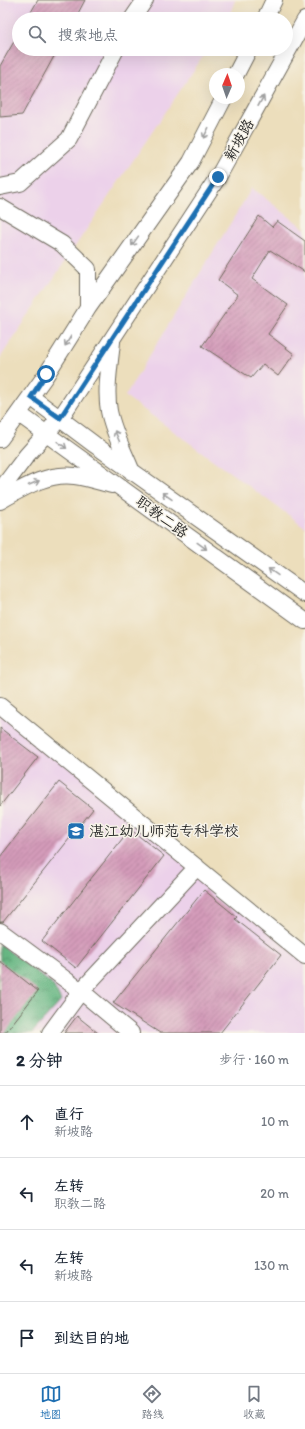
<!DOCTYPE html>
<html lang="zh">
<meta charset="utf-8">
<style>
:root{--surface:#fff;--page:#f2f2f3;--text:#1f2937;--muted:#747a83;--line:#e0e1e3;--accent:#1f6fb2}
body{margin:0;font-family:Itim,"LXGW WenKai TC",sans-serif;background:var(--page);color:var(--text)}
.compass{position:absolute;left:209px;top:68px;width:36px;height:36px;border-radius:50%;background:var(--surface);box-shadow:0 4px 16px #0002;rotate:2deg}
.stop{position:absolute;width:12px;height:12px;margin:-9px;border:3px solid #1f6fb2;border-radius:50%;background:#fff}
.stop.end{background:#1f6fb2;border-color:#fff;box-shadow:0 1px 4px #0008}
.list{margin:0;padding:0;list-style:none}
h2{display:flex;justify-content:space-between;align-items:center;height:52px;margin:0;padding:0 16px;font-size:17px}
h2 small{font-size:13px;font-weight:400;color:var(--muted)}
.list li{display:grid;grid-template-columns:26px 1fr auto;gap:12px;align-items:center;box-sizing:border-box;height:72px;padding:0 16px;border-top:1px solid var(--line)}
.list b{display:block;font-size:15px;white-space:nowrap}
.list p{margin:0;font-size:13px;white-space:nowrap;color:var(--muted)}
.list em{font-size:13px;font-style:normal;color:var(--muted)}
.icon{flex:none;width:22px;height:22px;fill:none;stroke:currentColor;stroke-width:2;stroke-linecap:round;stroke-linejoin:round}
.map{position:relative;flex:none;width:305px;height:1033px;overflow:hidden}
.search{position:absolute;background:var(--surface);box-shadow:0 4px 16px #0002;left:12px;right:12px;top:12px;height:44px;display:flex;align-items:center;gap:10px;box-sizing:border-box;padding:0 14px;border-radius:22px;color:var(--muted);font-size:15px}
.sheet{height:340px;background:var(--surface)}
nav{display:flex;justify-content:space-around;align-items:center;box-sizing:border-box;height:56px;border-top:1px solid var(--line);background:var(--surface);font-size:11px;color:var(--muted)}
nav a{display:grid;justify-items:center;gap:2px}
nav .on{color:var(--accent)}
.map>svg:first-child{display:block}
.built{fill:#ecd1ea}
.forest{fill:url(#forest-crowns);stroke:#487056}
.building{fill:url(#building-hatch)}
.lines{fill:none;stroke-linecap:round;stroke-linejoin:round}
.minor-casing{stroke:#6f6a5e;stroke-width:18}
.minor{stroke:#fff;stroke-width:16}
.oneway{stroke:#a0a0a0}
.route{stroke:#1f6fb2;stroke-width:5}
.labels{text-anchor:middle;dominant-baseline:central;stroke-width:3;stroke-linejoin:round;paint-order:stroke}
.street-label{font-size:15px;fill:#2b2b2b;stroke:#f7f3e8}
.poi-label{font-size:15px;fill:#2b2b2b;stroke:#f7f3e8;text-anchor:start}
</style>
<div class="map">
<svg width="305" height="1033" viewBox="0 0 305 1033">
<defs>
<pattern id="forest-crowns" width="20" height="18" patternUnits="userSpaceOnUse"><rect width="20" height="18" fill="#66b682"/><path d="M2 6a3 3 0 1 1 6 0M12 15a3 3 0 1 1 6 0" fill="none" stroke="#54946b"/></pattern>
<pattern id="building-hatch" width="6" height="6" patternUnits="userSpaceOnUse"><rect width="6" height="6" fill="#d49bba"/><path d="M-1 1l2-2M0 6l6-6M5 7l2-2" fill="none" stroke="#ac7f97"/></pattern>
</defs>
<rect width="100%" height="100%" fill="#f7f3e8"/>
<filter id="ink" filterUnits="userSpaceOnUse"><feTurbulence type="fractalNoise" baseFrequency=".025" numOctaves="2"/><feDisplacementMap in="SourceGraphic" scale="8" xChannelSelector="R" yChannelSelector="G"/><feConvolveMatrix kernelMatrix="1 2 1 2 8 2 1 2 1" color-interpolation-filters="sRGB"/></filter>
<filter id="wash" filterUnits="userSpaceOnUse"><feTurbulence type="fractalNoise" baseFrequency=".012" numOctaves="4" result="noise"/><feDisplacementMap in="SourceGraphic" scale="16" xChannelSelector="R" yChannelSelector="G"/><feGaussianBlur stdDeviation="0.9" result="paint"/><feColorMatrix in="noise" values="0 0 0 0 0 0 0 0 0 0 0 0 0 0 0 0 0 1.4 0 .05"/><feComposite in="paint" operator="in"/></filter>
<g filter="url(#wash)">
<rect width="100%" height="100%" fill="#ecdebc"/>
<!-- built -->
<path class="built" d="M0,0H235L228,19H19V49H208L0,358Z
M252,188L305,229V527L125,396Z
M0,710L305,951V1033H0Z"/>
<!-- forest -->
<path class="forest" d="M0,944L53,985L61,1001L32,1033H0Z"/>
<g id="blocks">
<!-- building -->
<path class="building" d="M38,0H85L75,19H27Z
M19,33V49H58L22,115L0,117V66Z
M259,216L272,227L277,221L305,241V272L270,250L252,279L288,305L268,334L294,354L278,376L263,364L251,378L202,346L238,295L218,280Z
M0,728L38,757L0,806Z
M59,782L93,809L3,922H0V857Z
M130,829L164,856L76,968L42,941Z
M204,890L237,917L235,919L281,955L220,1033H160L113,1003Z
M0,961L38,991L5,1033H0Z
M77,1016L98,1033H64Z"/>
</g>
</g>
<g filter="url(#ink)">
<use href="#blocks" fill-opacity="0" stroke="#6f6a5e" stroke-width="1"/>
<g class="lines">
<defs>
<path id="minor" d="M132,19L145,0
M265,19L274,0
M236,74L249,49
M0,187L20,183L69,139L116,49
M0,207L62,244L88,269V308
M112,342C110,364 105,389 109,411C113,432 124,452 132,472
M31,397L95,445L305,594
M19,414L305,621
M0,439L46,375L88,308L191,162L224,98
M0,491L27,455L61,417L218,177L305,20
M0,501C23,488 48,472 75,476C88,478 100,482 112,485
M0,706L305,956
M0,931L81,991L131,1033
M50,1033L81,991L197,867"/>
</defs>
<!-- minor casing -->
<use href="#minor" class="minor-casing"/>
<!-- minor -->
<use href="#minor" class="minor"/>
</g>
<!-- one-way arrows -->
<defs><path id="oneway-shaft" d="M-6 0H5M1.5-3L5.5 0L1.5 3" fill="none" stroke-width="1.6" stroke-linecap="round" stroke-linejoin="round"/></defs>
<g class="oneway">
<use href="#oneway-shaft" transform="translate(261 101) rotate(-61)"/>
<use href="#oneway-shaft" transform="translate(206 133) rotate(117)"/>
<use href="#oneway-shaft" transform="translate(135 241) rotate(125)"/>
<use href="#oneway-shaft" transform="translate(68 341) rotate(121)"/>
<use href="#oneway-shaft" transform="translate(117 436) rotate(-114)"/>
<use href="#oneway-shaft" transform="translate(62 445) rotate(36)"/>
<use href="#oneway-shaft" transform="translate(34 483) rotate(-23)"/>
<use href="#oneway-shaft" transform="translate(167 496) rotate(-145)"/>
<use href="#oneway-shaft" transform="translate(202 546) rotate(36)"/>
<use href="#oneway-shaft" transform="translate(273 572) rotate(-145)"/>
</g>
</g>
<g class="lines" filter="url(#ink)">
<!-- route -->
<path class="route" d="M46,374L31,397L60,418L218,177"/>
</g>
<!-- icons -->
<defs>
<symbol id="university-square" viewBox="-11 -11 22 22"><rect x="-9" y="-9" width="18" height="18" rx="4" fill="#1f6fb2" stroke="#f7f3e8"/><path d="M0-5L7-2L0 1L-7-2ZM-4 1L0 2.5L4 1V4Q0 6-4 4Z" fill="#fff"/></symbol>
</defs>
<g fill-rule="evenodd">
<use href="#university-square" x="66" y="821" width="20" height="20"/>
</g>
<g class="labels">
<!-- street labels -->
<g class="street-label">
<text transform="translate(239 140) rotate(-61)">新坡路</text>
<text transform="translate(162 517) rotate(36)">职教二路</text>
</g>
<!-- poi labels -->
<g class="poi-label">
<text x="89" y="831">湛江幼儿师范专科学校</text>
</g>
</g>
</svg>
<svg class="compass" viewBox="-18 -18 36 36"><path d="M0-13l5 13h-10z" fill="#e53935"/><path d="M0 13l5-13h-10z" fill="#747a83"/></svg>
<div class="stop" style="left:46px;top:374px"></div>
<div class="stop end" style="left:218px;top:177px"></div>
<div class="search"><svg class="icon" aria-label="search" viewBox="0 0 24 24"><circle cx="10" cy="10" r="6"/><path d="M15 15l6 6"/></svg>搜索地点</div>
</div>
<section class="sheet">
<h2>2 分钟<small>步行 · 160 m</small></h2>
<ul class="list">
<li><svg class="icon" aria-label="ahead" viewBox="0 0 24 24"><path d="M12 20V5M6 11l6-6 6 6"/></svg><div><b>直行</b><p>新坡路</p></div><em>10 m</em></li>
<li><svg class="icon" aria-label="left" viewBox="0 0 24 24"><path d="M17 20v-9H6M10 6l-5 5 5 5"/></svg><div><b>左转</b><p>职教二路</p></div><em>20 m</em></li>
<li><svg class="icon" aria-label="left" viewBox="0 0 24 24"><path d="M17 20v-9H6M10 6l-5 5 5 5"/></svg><div><b>左转</b><p>新坡路</p></div><em>130 m</em></li>
<li><svg class="icon" aria-label="arrive" viewBox="0 0 24 24"><path d="M6 21V4h12l-3 4 3 4H6"/></svg><div><b>到达目的地</b></div></li>
</ul>
</section>
<nav>
<a class="on"><svg class="icon" aria-label="map" viewBox="0 0 24 24"><path d="M3 6l6-2 6 2 6-2v14l-6 2-6-2-6 2zM9 4v14M15 6v14"/></svg>地图</a>
<a><svg class="icon" aria-label="directions" viewBox="0 0 24 24"><path d="M12 3l9 9-9 9-9-9zM9 14v-3h6M13 9l2 2-2 2"/></svg>路线</a>
<a><svg class="icon" aria-label="saved" viewBox="0 0 24 24"><path d="M7 4h10v16l-5-4-5 4z"/></svg>收藏</a>
</nav>
